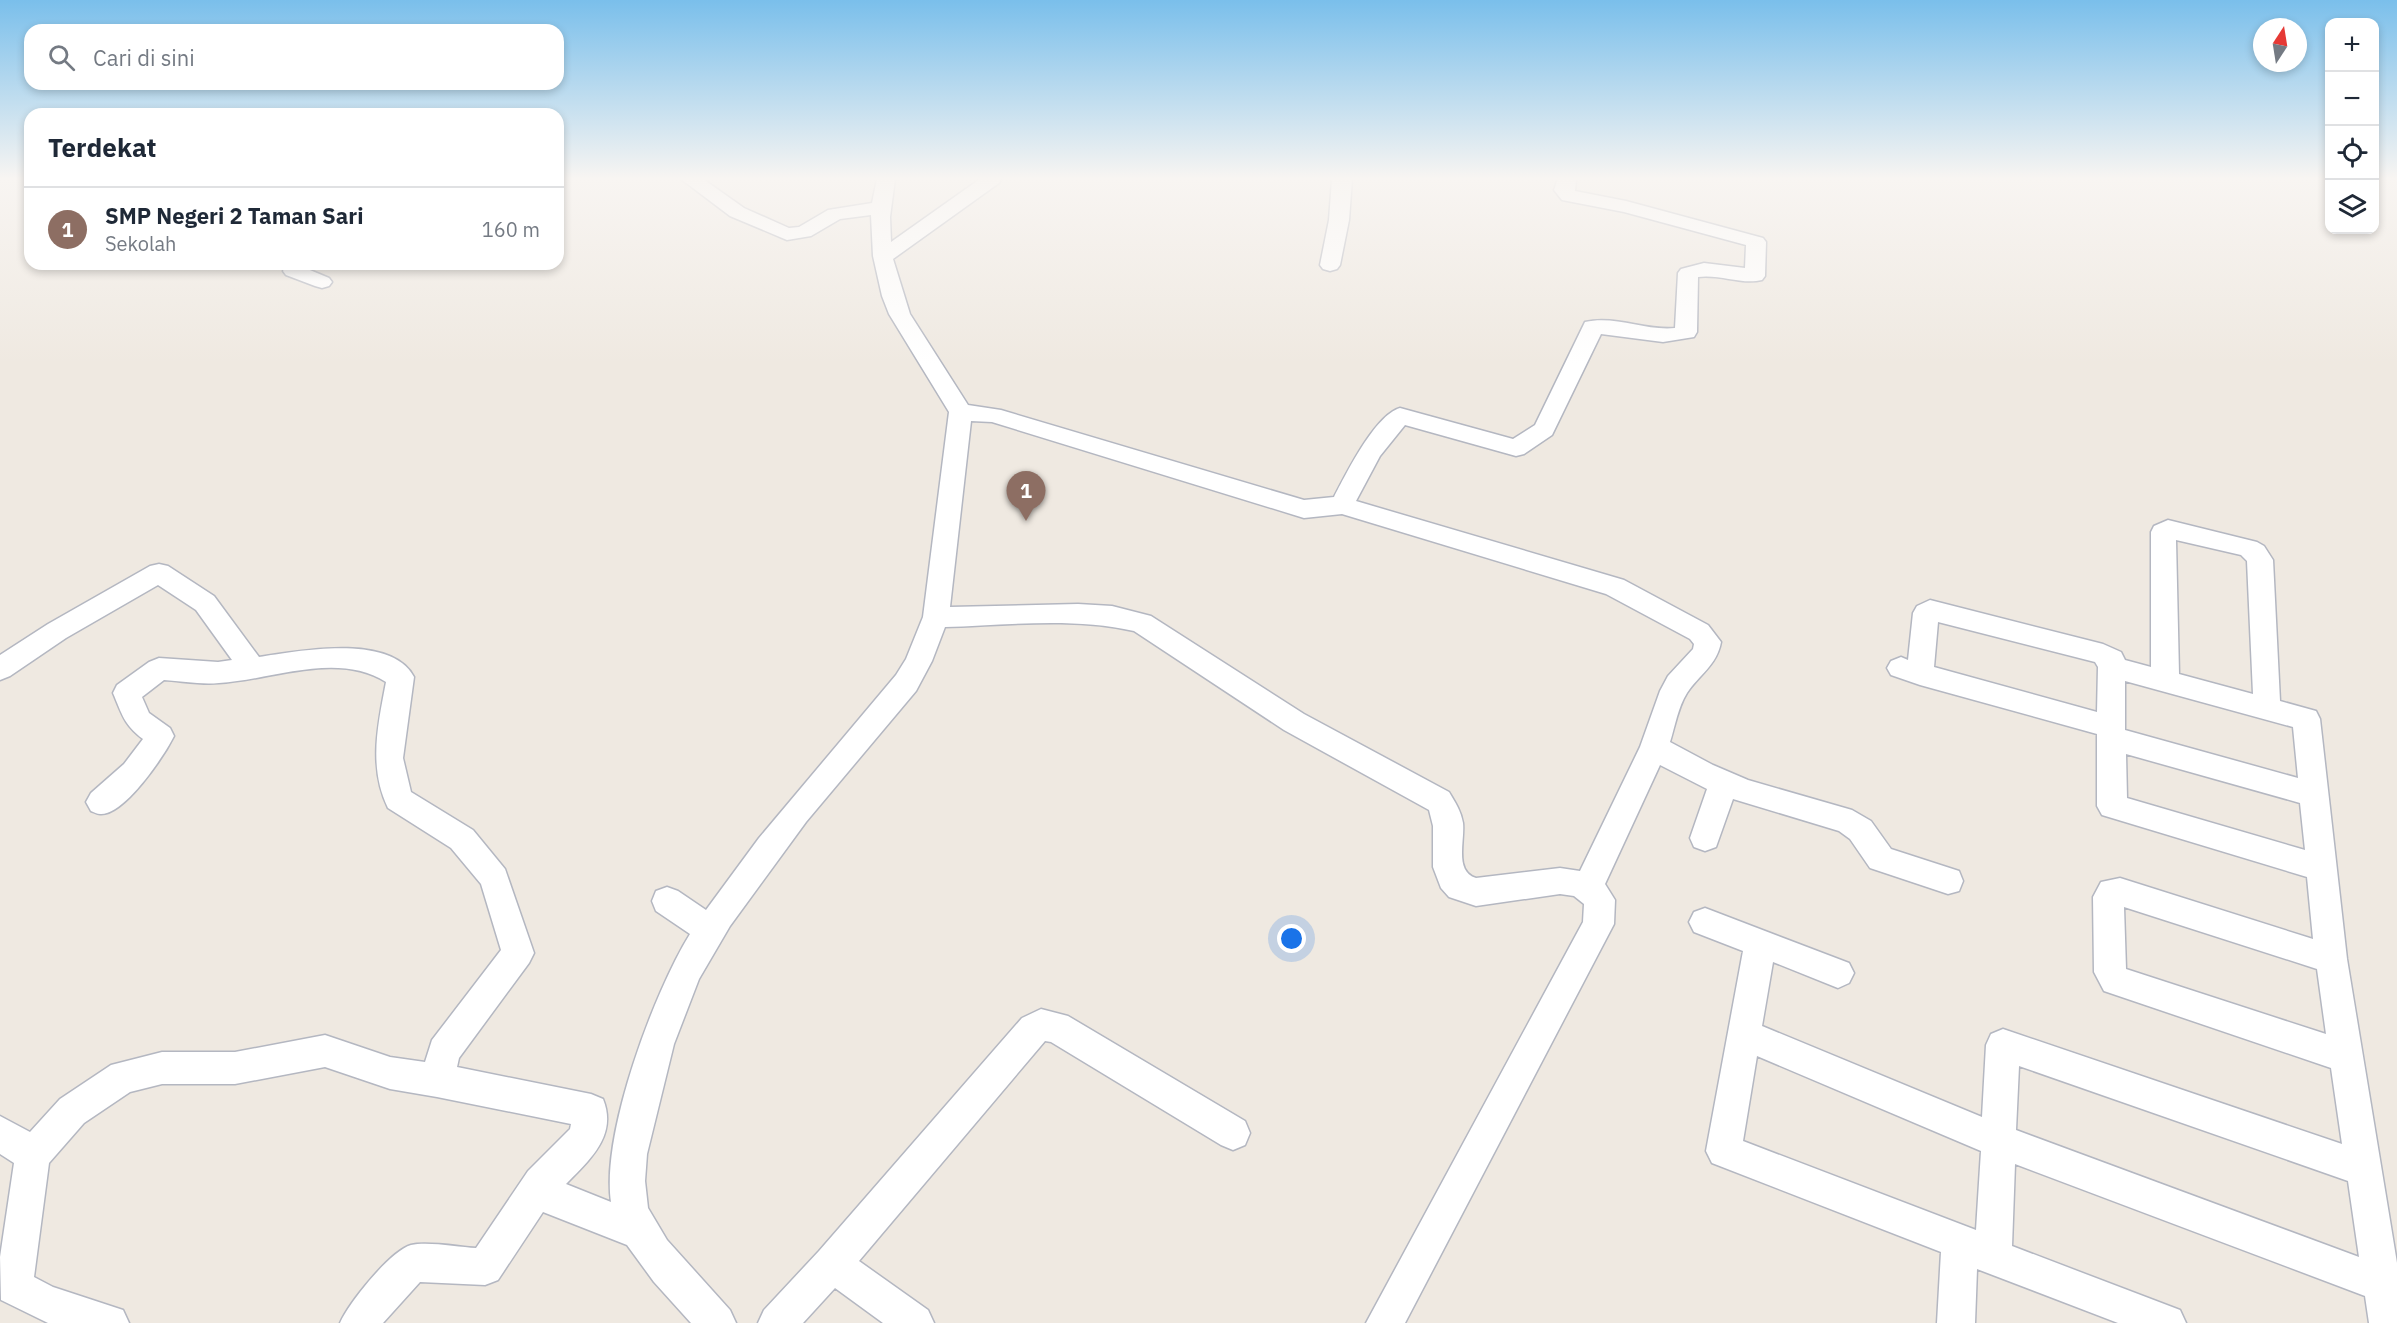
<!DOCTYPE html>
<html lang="id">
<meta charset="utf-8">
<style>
:root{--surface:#fff;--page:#f6f6f7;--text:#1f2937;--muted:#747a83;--line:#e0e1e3;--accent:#4264fb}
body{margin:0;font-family:"IBM Plex Sans",sans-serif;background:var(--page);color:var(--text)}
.controls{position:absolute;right:18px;top:18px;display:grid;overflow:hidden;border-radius:12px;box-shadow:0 3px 9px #0003}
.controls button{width:54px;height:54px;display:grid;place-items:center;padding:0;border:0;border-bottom:2px solid var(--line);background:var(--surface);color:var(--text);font:30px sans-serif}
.compass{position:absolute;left:2253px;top:18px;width:54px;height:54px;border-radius:50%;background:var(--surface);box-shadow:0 3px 9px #0003;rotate:12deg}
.you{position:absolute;left:1292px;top:939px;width:21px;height:21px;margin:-15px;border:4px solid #fff;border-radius:50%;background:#1a73e8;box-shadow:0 0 0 9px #1a73e833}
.badge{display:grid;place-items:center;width:39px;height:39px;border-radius:50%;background:var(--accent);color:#fff;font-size:20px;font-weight:700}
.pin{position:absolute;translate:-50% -50px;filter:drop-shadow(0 2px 3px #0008)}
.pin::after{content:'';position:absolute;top:32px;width:21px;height:18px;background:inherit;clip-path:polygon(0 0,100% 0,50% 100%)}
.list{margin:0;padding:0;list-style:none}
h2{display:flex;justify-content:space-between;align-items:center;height:78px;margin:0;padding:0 24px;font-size:26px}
h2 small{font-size:20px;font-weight:400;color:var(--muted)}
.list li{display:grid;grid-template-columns:39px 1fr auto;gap:18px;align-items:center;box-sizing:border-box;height:84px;padding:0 24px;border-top:2px solid var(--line)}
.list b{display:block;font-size:22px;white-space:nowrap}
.list p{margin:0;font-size:20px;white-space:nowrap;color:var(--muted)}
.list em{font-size:20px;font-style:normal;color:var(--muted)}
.icon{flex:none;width:33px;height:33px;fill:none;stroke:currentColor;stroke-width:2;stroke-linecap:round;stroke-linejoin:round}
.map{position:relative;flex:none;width:2397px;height:1323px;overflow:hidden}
.search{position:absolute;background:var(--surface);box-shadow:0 3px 9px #0003;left:24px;top:24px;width:540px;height:66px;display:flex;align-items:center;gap:15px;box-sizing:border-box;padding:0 21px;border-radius:18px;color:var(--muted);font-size:22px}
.panel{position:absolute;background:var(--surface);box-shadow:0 3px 9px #0003;left:24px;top:108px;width:540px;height:162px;border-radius:18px}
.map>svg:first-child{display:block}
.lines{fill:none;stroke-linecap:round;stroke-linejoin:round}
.minor-casing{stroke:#b4b7c1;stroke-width:3}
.minor{fill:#fff;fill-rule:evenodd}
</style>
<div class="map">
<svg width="2397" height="1323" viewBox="0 0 2397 1323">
<rect width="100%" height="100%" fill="#efe9e1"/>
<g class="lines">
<defs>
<path id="minor" d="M681,179H703L744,208L789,228L799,227L828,210L872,203L877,179H895L890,217L891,242L980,179H1001L999,183L893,259L910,314L968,405L1001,410L1304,500L1334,497C1346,474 1375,415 1400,408L1513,439L1535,425L1585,322C1615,315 1645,331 1675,328L1678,273L1681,269L1704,263L1745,268L1746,245L1624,212L1562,200L1554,190L1558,179H1576L1575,191L1626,201L1763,238L1766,242L1765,276L1762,280C1742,285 1720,274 1698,277L1697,332L1694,337L1663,342L1601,334L1552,435L1524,454L1516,456L1405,425L1380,456L1356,501L1624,580L1708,625L1721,642C1717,665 1699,675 1687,693C1678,707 1675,726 1670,742L1713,765L1748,780L1852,810L1871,821L1891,849L1959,871L1963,881L1959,891L1948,894L1870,868L1850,839L1839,831L1733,799L1716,847L1705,851L1694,847L1690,838L1707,789L1660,765L1605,884L1615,900L1614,924L1405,1323H1366L1583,922L1584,904L1574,896L1560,894L1476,906L1449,897L1441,888L1433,867V826L1429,810L1284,730L1134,631C1074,617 1007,625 945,627L932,661L916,691L806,822L730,926L699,979L674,1044L647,1154L645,1181L648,1208L667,1240L730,1310L736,1323H691L654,1282L627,1245L543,1212L498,1280L485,1285L420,1282L383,1323H340C349,1303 390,1251 411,1245C427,1241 459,1247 476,1248L528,1171L570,1129L571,1124L437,1097L390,1089L325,1067L235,1084H162L130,1092L84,1123L49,1163L34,1277L53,1287L123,1310L129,1323H48L1,1300L0,1257L14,1163L0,1154V1116L30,1132L60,1099L111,1065L162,1052H235L325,1035L390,1057L425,1062L432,1040L501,950L481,884L451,848L388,808C368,767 378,724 386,682C337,651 272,680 219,683C201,685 182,681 164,680L142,697L149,713L170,728L174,736C164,756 124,816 100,814C97,814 94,812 91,811L86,802L91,793L124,764L143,739C124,725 122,714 113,693L117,685L149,662L159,658L218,662L232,660L196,610L158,585L66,638L10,676L0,680V655L48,624L150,566L159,564L168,566L214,596L259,657C298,651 391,633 414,677L403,758L411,792L473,830L505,869L534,953L529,963L459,1058L457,1067L591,1094L603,1099C618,1136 589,1160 566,1184L611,1202C601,1134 654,992 690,934L656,911L652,901L656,891L667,887L678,891L706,910L759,838L896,675L906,659L923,617L949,412L889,314L882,296L873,256L871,215L840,219L811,236L787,240L730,216ZM971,421L992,422L1304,518L1342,514L1606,594L1690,639L1694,644L1693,649L1668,676L1660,691L1640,747L1580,871L1560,868L1476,878C1454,871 1465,841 1463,823C1461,811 1455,802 1449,792L1304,714L1151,616L1112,606L1078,604L950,607Z
M1332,179H1352L1349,220L1340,265L1337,269L1330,271L1323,269L1320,265L1329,220Z
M287,264H307L305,268L329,278L332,282L329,286L322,288L315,286L286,275L283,271Z
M2168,520L2257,542L2264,546L2273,560L2280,701L2316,711L2320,719L2347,959L2397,1263V1323H2369L2365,1296L2015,1164L2012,1246L2180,1310L2186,1323H2118L1977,1269L1975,1323H1937L1941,1252L1712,1163L1706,1151L1743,951L1694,932L1689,922L1694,912L1705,908L1849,963L1854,973L1849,983L1838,988L1773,962L1762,1026L1982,1117L1986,1045L1991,1034L2003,1029L2342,1144L2331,1068L2104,991L2094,972L2093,897L2101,882L2120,878L2313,939L2307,877L2102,815L2097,806V734L1920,685L1891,675L1887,668L1891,661L1901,657L1908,660L1913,613L1917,606L1930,600L2103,644L2121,652L2125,660L2151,667V532L2154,526ZM2176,540L2241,555L2247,561L2253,694L2179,674ZM1938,622L2095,662L2098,667L2097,712L1934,667ZM2125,681L2293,727L2298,778L2125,730ZM2126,754L2300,803L2305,850L2127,798ZM2124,907L2317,969L2326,1034L2126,969ZM1757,1056L1981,1151L1976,1230L1743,1141ZM2019,1066L2348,1181L2359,1257L2016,1130Z
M1041,1009L1068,1016L1245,1121L1250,1133L1245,1145L1233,1150L1221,1145L1051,1042L1045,1041L859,1261L928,1310L934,1323H883L835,1288L803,1323H758L764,1310L819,1251L1022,1018Z"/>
</defs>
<!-- minor casing -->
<use href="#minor" class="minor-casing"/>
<!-- minor -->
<use href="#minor" class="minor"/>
</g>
<!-- sky -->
<linearGradient id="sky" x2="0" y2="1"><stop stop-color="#7abfeb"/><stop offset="0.49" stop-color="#f8f5f2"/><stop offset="1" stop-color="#f8f5f2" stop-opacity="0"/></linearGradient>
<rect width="2397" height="364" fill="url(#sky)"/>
</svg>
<div class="controls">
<button>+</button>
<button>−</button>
<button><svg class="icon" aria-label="locate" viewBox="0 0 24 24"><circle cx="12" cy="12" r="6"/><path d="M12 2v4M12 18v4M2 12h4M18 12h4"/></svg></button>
<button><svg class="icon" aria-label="layers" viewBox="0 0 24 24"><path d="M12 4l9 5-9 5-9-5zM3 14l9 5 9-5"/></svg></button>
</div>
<svg class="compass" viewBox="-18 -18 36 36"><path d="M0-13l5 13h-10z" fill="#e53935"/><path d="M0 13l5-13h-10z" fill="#747a83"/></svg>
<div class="you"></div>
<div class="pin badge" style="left:1026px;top:521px;background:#8d6e63">1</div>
<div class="search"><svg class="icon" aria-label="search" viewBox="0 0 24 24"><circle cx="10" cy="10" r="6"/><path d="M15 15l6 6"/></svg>Cari di sini</div>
<section class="panel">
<h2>Terdekat<small></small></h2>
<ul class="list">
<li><span class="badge" style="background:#8d6e63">1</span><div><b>SMP Negeri 2 Taman Sari</b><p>Sekolah</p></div><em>160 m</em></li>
</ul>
</section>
</div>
